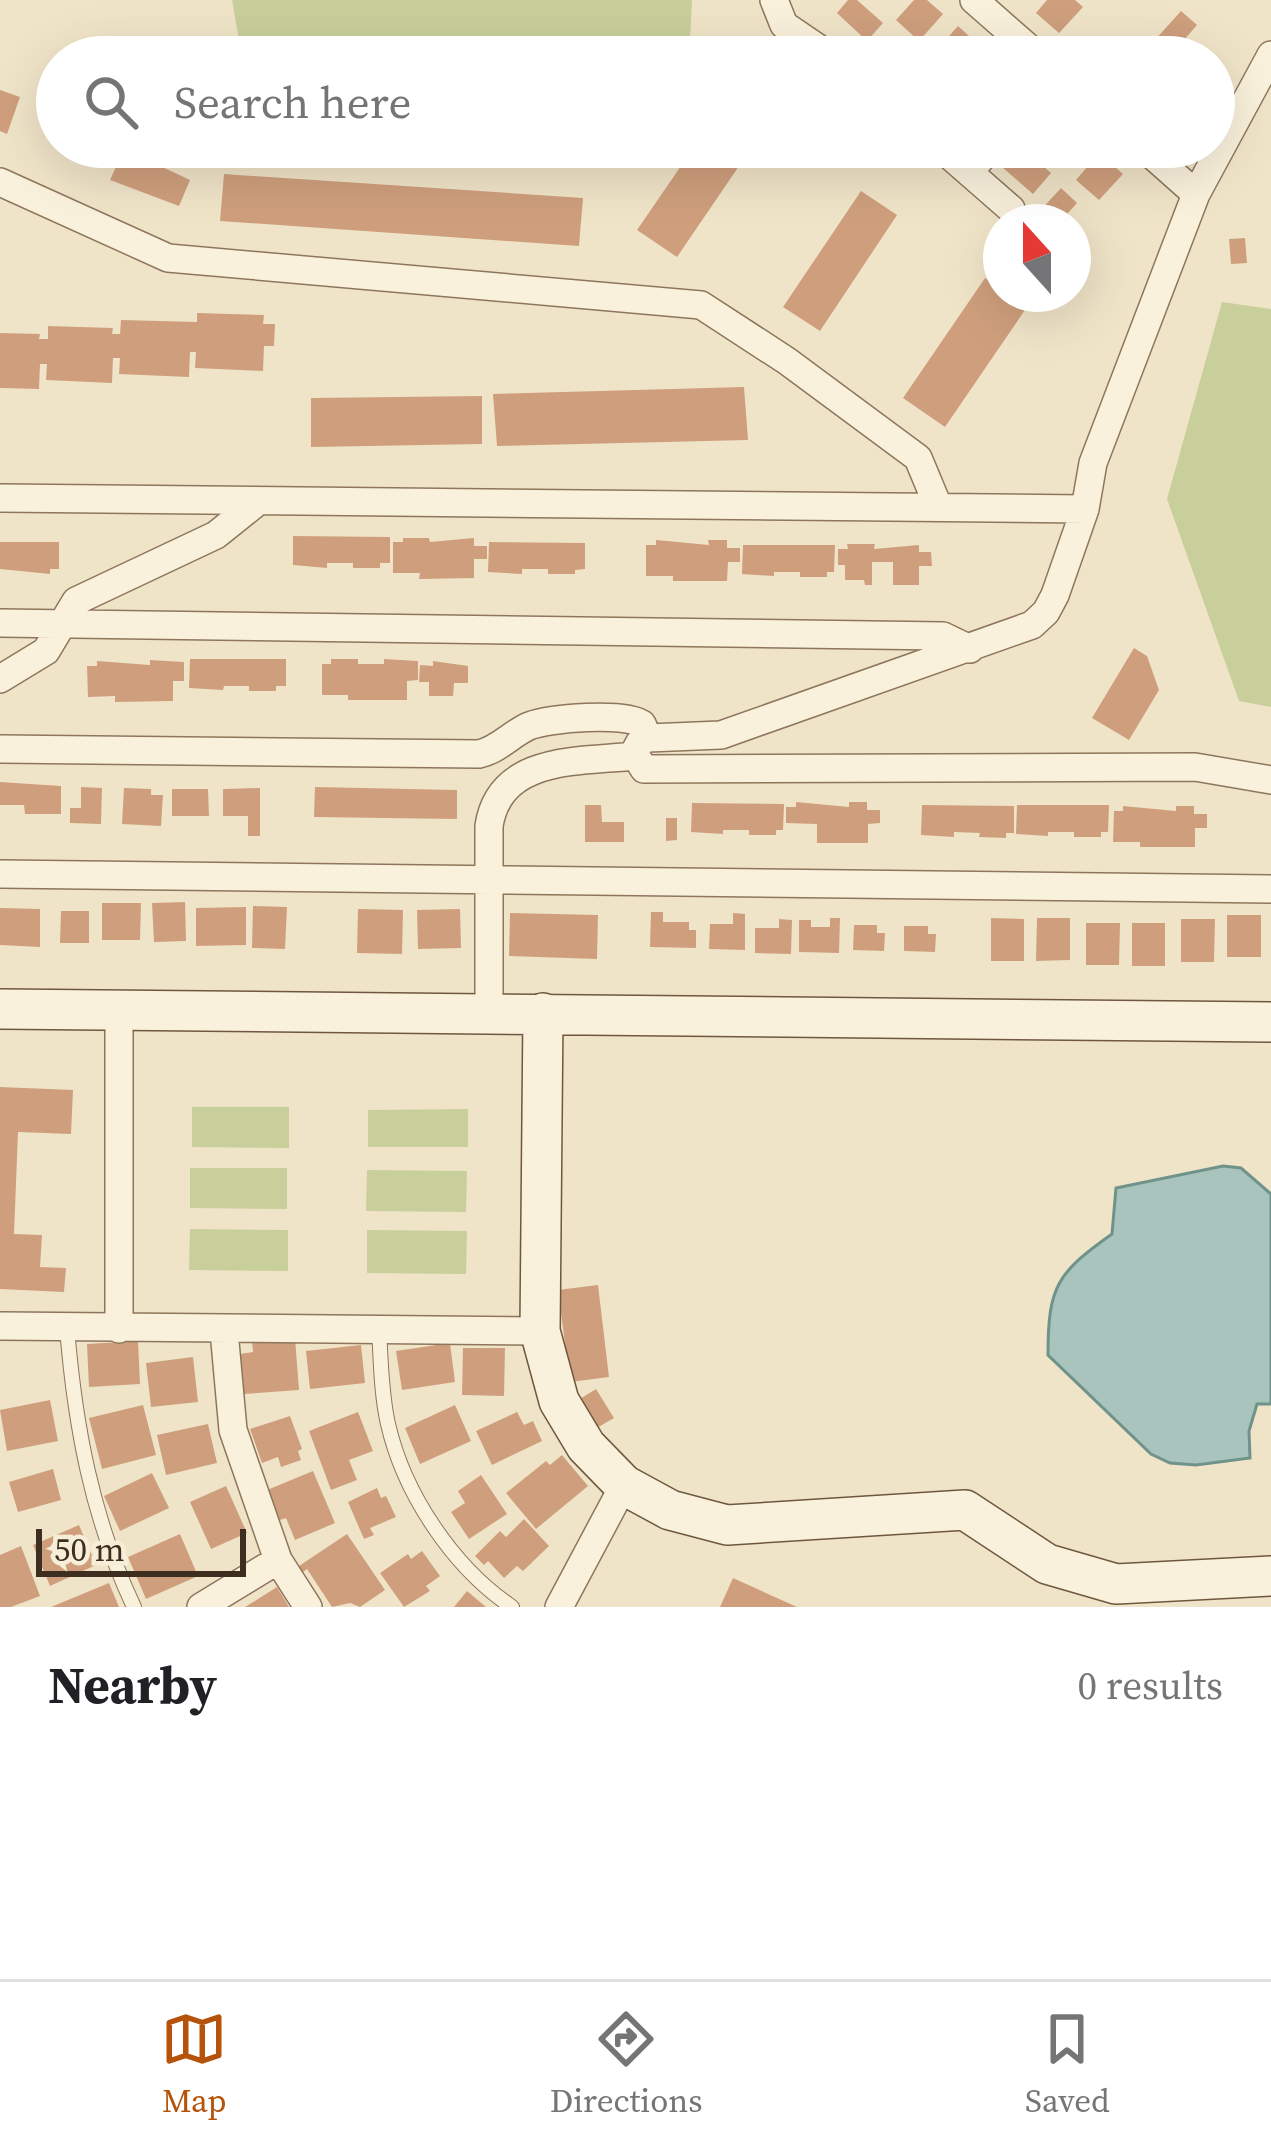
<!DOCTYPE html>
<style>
:root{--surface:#fff;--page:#f2f2f2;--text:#202124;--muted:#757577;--line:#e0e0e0;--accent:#b45309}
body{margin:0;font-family:"Source Serif 4",serif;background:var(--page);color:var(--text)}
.compass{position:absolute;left:983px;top:204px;width:108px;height:108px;border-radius:50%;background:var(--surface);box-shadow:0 12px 48px #0002;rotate:339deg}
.scale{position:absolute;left:36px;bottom:30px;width:210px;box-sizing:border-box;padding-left:12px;border:6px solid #3d2e20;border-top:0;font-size:33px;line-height:42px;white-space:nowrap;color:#3d2e20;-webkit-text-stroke:9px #f7eed8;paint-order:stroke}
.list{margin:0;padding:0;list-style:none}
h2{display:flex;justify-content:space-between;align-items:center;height:156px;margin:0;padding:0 48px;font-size:51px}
h2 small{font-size:39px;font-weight:400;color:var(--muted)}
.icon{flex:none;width:66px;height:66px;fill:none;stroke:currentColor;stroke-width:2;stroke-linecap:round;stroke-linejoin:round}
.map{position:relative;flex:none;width:1271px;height:1607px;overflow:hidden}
.search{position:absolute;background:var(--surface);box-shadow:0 12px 48px #0002;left:36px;right:36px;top:36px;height:132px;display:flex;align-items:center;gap:30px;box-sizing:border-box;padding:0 42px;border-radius:66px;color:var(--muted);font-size:45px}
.sheet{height:372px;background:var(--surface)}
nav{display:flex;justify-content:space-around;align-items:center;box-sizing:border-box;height:168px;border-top:3px solid var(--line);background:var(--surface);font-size:33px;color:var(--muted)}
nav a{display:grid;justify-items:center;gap:6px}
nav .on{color:var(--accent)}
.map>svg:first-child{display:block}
.green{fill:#c9cf9b}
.water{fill:#a9c4bc;stroke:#6f938a;stroke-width:3}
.building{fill:#cf9f7d}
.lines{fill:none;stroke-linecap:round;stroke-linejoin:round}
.lane-casing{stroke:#8d765c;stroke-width:16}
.street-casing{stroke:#8d765c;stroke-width:30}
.secondary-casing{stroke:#6f573f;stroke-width:42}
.lane{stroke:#faf1dc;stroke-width:14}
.street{stroke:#faf1dc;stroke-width:27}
.secondary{stroke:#faf1dc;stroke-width:39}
</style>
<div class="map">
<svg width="1271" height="1607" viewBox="0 0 1271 1607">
<rect width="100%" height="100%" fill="#f0e4c8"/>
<!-- green -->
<path class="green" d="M232,0H692L689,57H242Z
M1222,302L1271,309V707L1239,701L1167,499Z
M192,1107H289V1148L192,1147Z
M468,1109V1147H368V1110Z
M190,1168H287V1209L190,1208Z
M367,1170L467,1171L466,1212L366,1211Z
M190,1229L288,1230V1271L189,1270Z
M367,1230L467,1231L466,1274L367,1273Z"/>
<!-- water -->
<path class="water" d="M1223,1166L1241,1168L1271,1194V1404H1257L1249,1431L1250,1458L1196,1465L1170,1463L1151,1454L1048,1355C1048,1286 1057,1273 1112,1234L1116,1188Z"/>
<!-- building -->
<path class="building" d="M848,0H857L883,23L867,41L837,13Z
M914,0H927L943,14L919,41L896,20Z
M1047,0H1075L1083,7L1059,33L1036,13Z
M1181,11L1197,25L1170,56L1153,42Z
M958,26L981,47L972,57H940L935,52Z
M901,39L921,57H886Z
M0,90L20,97L7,134L0,131Z
M694,147H752L677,257L637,230Z
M1021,147L1051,173L1033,194L1002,167Z
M124,149L190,180L179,206L110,180Z
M1099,153L1123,174L1099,200L1076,180Z
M224,174L583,198L579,246L220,221Z
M1061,188L1077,203L1060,222H1046L1037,214Z
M861,191L897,215L820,331L783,307Z
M1245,238L1247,263L1231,264L1229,239Z
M985,278L1001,289V294H1008L1027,307L945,427L903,398Z
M197,313L264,315L263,324H275L274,346H264L263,371L195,368L196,352H190L189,377L119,374L120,358H113L112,383L46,380L47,364H40L39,389L0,388V333L40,334L39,339H48V326L113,328L112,334H120L121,320L197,322Z
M744,387L748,440L497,446L493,394Z
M482,396V444L311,447V398Z
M293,536L390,537V563H380V568H353V563H327V568L293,565Z
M403,538H429L430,542L474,538V546H487V559H474V578L419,579L420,573H393V542H403Z
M656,540L709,545L708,540H727V548H740V562H728L727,581H673V576H646V545H656Z
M0,542H59V569H50V574L0,569Z
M489,542L585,543V569L575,570V574H548V569H522V574L488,572Z
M847,544H875L874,549L919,545V552H931L932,566H919V585H893V562H872V585H865L864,580H845V565H838V549H848Z
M743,545H835L834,572H827V577H800V572H774V576L742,574Z
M1134,648L1147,656L1159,690L1129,740L1092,718Z
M190,659H286V686H276V691H249V686H224L223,690L189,688Z
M331,659H358V664H384V659L418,661V680L407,681V700H348V695H322V664H331Z
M150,660L184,662V681H173V701L115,702V696L88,697L87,666H97V661L150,665Z
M433,661L468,666V683H454L453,696H429V682H419L420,665L433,666Z
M0,782L61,786V814H25L24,805H0Z
M81,787L102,788L101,824L70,823V808H81Z
M315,787L457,790V819L314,817Z
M124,788L151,789V795H163L161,826L122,824Z
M260,788V836H248V816H223V789Z
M172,789H208L209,816H172Z
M796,802L849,807V802H867V810H880V823L868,824V843H817V824L786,823V807H796Z
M692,803L784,804L783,830H776V835H749V830H723V834L691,832Z
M585,805H601L602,822H624V842H585Z
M922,805L1014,806V833H1006V838L979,837L980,833L954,832V837L921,835Z
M1017,805H1109L1108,832H1101V837H1074V832H1048V836L1016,834Z
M1123,806L1176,811V806H1194V814H1207V828H1195V847H1140V842H1113L1114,811H1123Z
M666,818H677V840L666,841Z
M185,902L186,941L154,942L152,903Z
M102,903H141L140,940H102Z
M253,906L287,907L285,949L252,948Z
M246,907V945L196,946V908Z
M0,908L40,909V947L0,945Z
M358,909L403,910L402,954L357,953Z
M460,909L461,948L418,949L417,910Z
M61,911H89V943H60Z
M651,912H663V922H689V930H696V948L650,947Z
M510,913L598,915L597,959L509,956Z
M733,913L745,914V950L709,949L710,924H733Z
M1227,915H1261V957H1227Z
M830,918H840L839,953L799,952V920H811V927H830Z
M991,918L1024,919V961H991Z
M1037,918H1070V960L1036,961Z
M779,919L792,920L791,954L755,953V928H779Z
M1181,919H1215L1214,962H1181Z
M1086,923H1120L1119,965H1086Z
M1132,923H1165V966H1132Z
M854,925H877V933H885L884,951L853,950Z
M904,926H928V934H936L935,952L904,951Z
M0,1087L73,1090L71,1134L18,1132L14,1234L42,1235L40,1267L66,1268L64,1292L0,1289Z
M598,1285L609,1377L570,1382L558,1290Z
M295,1338L299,1390L244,1394L240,1354L253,1352L252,1341Z
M138,1341L140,1384L89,1387L87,1344Z
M450,1343L455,1382L402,1390L396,1351Z
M361,1345L365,1383L310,1389L306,1351Z
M463,1348H505L504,1396L462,1395Z
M193,1357L198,1402L151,1407L146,1363Z
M596,1389L614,1418L595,1429L578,1400Z
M50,1400L58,1441L7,1451L0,1410Z
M143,1405L156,1455L102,1469L89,1418Z
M455,1405L471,1441L420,1464L405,1428Z
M358,1412L373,1451L349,1460L357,1480L331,1490L309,1431Z
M517,1412L524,1425L533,1421L542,1441L492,1465L476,1431Z
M290,1416L302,1449L298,1451L301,1460L281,1467L278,1457L262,1463L250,1429Z
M208,1424L217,1463L166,1475L157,1435Z
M562,1455L588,1486L536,1529L506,1493L546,1461L550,1465Z
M53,1469L61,1500L18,1512L9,1482Z
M313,1471L335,1523L295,1540L286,1518L280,1520L267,1490Z
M152,1473L169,1508L120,1531L104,1496Z
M481,1475L507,1514L469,1539L451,1512L465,1503L458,1491Z
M226,1486L247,1533L211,1549L190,1502Z
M377,1488L381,1498L386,1496L396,1517L370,1528L374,1535L364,1539L348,1502Z
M524,1519L549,1546L523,1571L517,1566L504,1578L488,1561L484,1565L475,1556L500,1531L506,1537Z
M79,1525L96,1565L50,1586L33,1545Z
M180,1534L198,1576L146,1599L128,1557Z
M347,1534L385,1590L360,1607L350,1603L332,1607L307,1569L303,1572L299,1566Z
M21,1546L40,1596L11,1607H0V1555Z
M422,1551L440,1576L426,1586L430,1591L404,1607L380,1573L408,1554L411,1559Z
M733,1578L797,1607H720Z
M109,1583L119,1607H51Z
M277,1587L289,1607H245Z
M467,1591L486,1607H454Z"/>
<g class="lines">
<defs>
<path id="lane" d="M67,1328C75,1426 92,1518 134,1607
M379,1330C381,1361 381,1393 388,1424C404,1494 453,1567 512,1607"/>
<path id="street" d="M774,0L784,25L831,57
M974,0L1039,57
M1271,55L1196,194L1093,463L1085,509L1055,595L1046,612L1032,625L721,735L648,738L640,742L634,753L644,769L1195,767L1271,780
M940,147L1011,209
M1143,147L1196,194
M969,172L991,147
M0,182L168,258L701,305L787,361L918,458L938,506
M0,498L1085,509
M0,623L943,636L970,649
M0,679L46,651L76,601L216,535L256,503
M0,749L479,754C498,750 511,734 529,726C550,718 624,712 642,724L648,738
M0,874L1271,889
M119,1009V1329
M489,1014V826C500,755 580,762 635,756
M0,1326L540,1331
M224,1331L233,1430L278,1560L308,1607
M201,1607L278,1560
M559,1607L624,1485"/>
<path id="secondary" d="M0,1009L1271,1022
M543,1013L540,1331L559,1401L586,1446L624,1485L670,1510L727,1525L965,1510L1047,1564L1116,1584L1271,1576"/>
</defs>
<!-- lane casing -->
<use href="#lane" class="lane-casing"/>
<!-- street casing -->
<use href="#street" class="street-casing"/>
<!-- secondary casing -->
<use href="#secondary" class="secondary-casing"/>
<!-- lane -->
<use href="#lane" class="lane"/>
<!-- street -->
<use href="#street" class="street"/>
<!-- secondary -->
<use href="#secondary" class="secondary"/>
</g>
</svg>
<svg class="compass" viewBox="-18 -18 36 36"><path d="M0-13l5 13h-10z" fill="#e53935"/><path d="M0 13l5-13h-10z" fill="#757577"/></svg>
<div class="scale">50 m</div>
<div class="search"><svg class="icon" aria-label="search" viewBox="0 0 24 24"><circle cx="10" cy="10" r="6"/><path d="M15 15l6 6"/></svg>Search here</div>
</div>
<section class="sheet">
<h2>Nearby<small>0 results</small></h2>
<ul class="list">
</ul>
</section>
<nav>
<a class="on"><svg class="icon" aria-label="map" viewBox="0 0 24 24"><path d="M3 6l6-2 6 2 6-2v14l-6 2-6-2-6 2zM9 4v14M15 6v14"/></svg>Map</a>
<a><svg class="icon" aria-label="directions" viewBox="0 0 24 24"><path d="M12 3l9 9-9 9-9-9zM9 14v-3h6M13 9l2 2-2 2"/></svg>Directions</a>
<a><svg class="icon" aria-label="saved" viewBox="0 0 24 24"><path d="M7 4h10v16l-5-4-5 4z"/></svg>Saved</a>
</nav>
